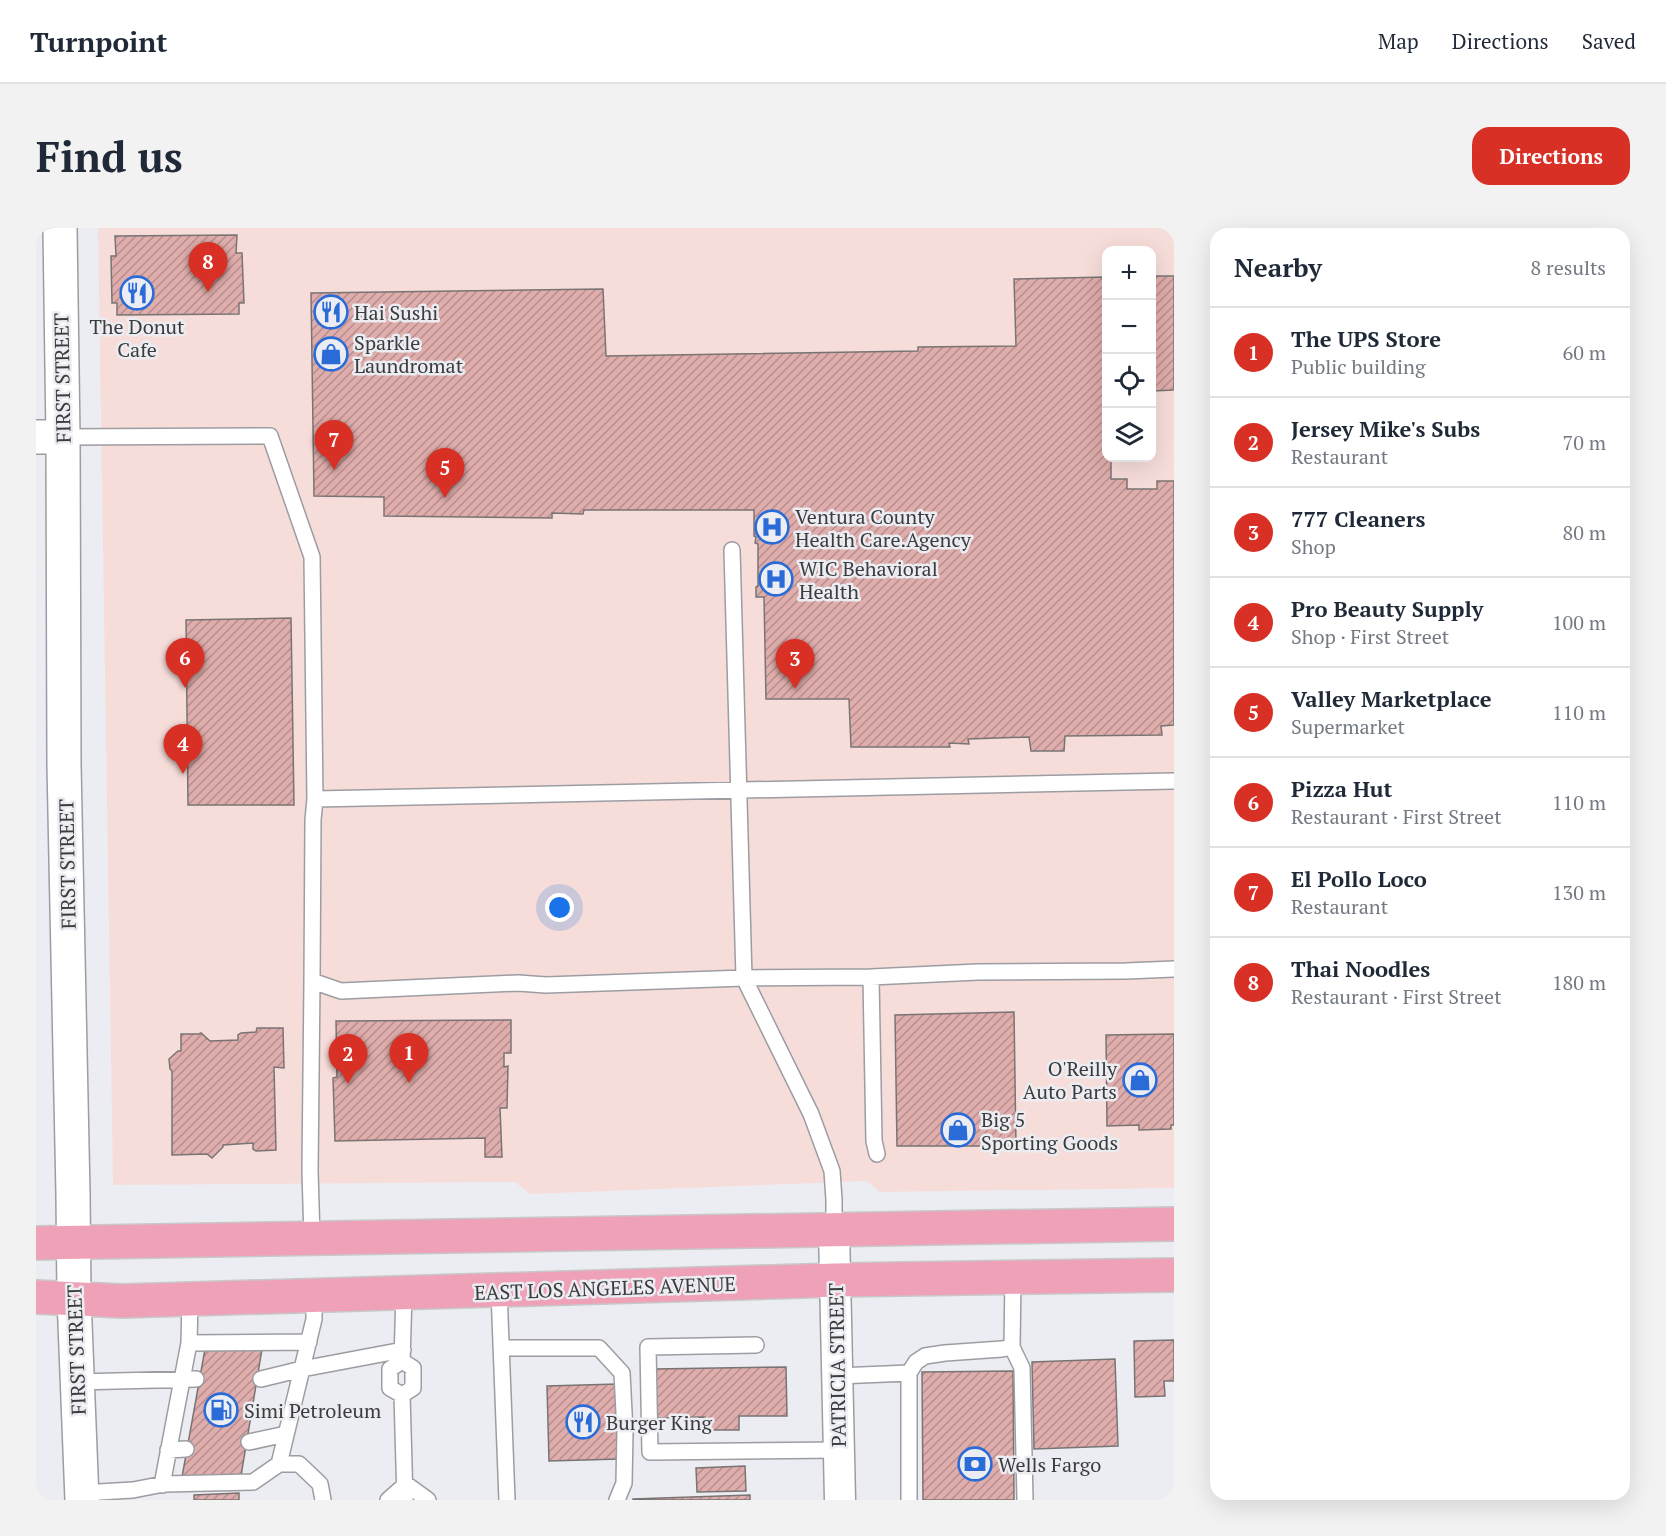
<!DOCTYPE html>
<meta charset="utf-8">
<style>
:root{--surface:#fff;--page:#f2f2f3;--text:#1f2937;--muted:#747a83;--line:#e0e1e3;--accent:#d93025}
body{margin:0;font-family:"PT Serif",serif;background:var(--page);color:var(--text)}
.controls{position:absolute;right:18px;top:18px;display:grid;overflow:hidden;border-radius:12px;box-shadow:0 6px 24px #0002}
.controls button{width:54px;height:54px;display:grid;place-items:center;padding:0;border:0;border-bottom:2px solid var(--line);background:var(--surface);color:var(--text);font:30px sans-serif}
.you{position:absolute;left:524px;top:680px;width:21px;height:21px;margin:-15px;border:4px solid #fff;border-radius:50%;background:#1a73e8;box-shadow:0 0 0 9px #1a73e833}
.badge{display:grid;place-items:center;width:39px;height:39px;border-radius:50%;background:var(--accent);color:#fff;font-size:20px;font-weight:700}
.pin{position:absolute;translate:-50% -50px;filter:drop-shadow(0 2px 3px #0008)}
.pin::after{content:'';position:absolute;top:32px;width:21px;height:18px;background:inherit;clip-path:polygon(0 0,100% 0,50% 100%)}
.list{margin:0;padding:0;list-style:none}
h2{display:flex;justify-content:space-between;align-items:center;height:78px;margin:0;padding:0 24px;font-size:26px}
h2 small{font-size:20px;font-weight:400;color:var(--muted)}
.list li{display:grid;grid-template-columns:39px 1fr auto;gap:18px;align-items:center;box-sizing:border-box;height:90px;padding:0 24px;border-top:2px solid var(--line)}
.list b{display:block;font-size:22px;white-space:nowrap}
.list p{margin:0;font-size:20px;white-space:nowrap;color:var(--muted)}
.list em{font-size:20px;font-style:normal;color:var(--muted)}
.icon{flex:none;width:33px;height:33px;fill:none;stroke:currentColor;stroke-width:2;stroke-linecap:round;stroke-linejoin:round}
.map{position:relative;flex:none;width:1138px;height:1272px;overflow:hidden;border-radius:18px}
header{display:flex;align-items:center;gap:36px;box-sizing:border-box;height:84px;padding:0 30px;background:var(--surface);border-bottom:2px solid var(--line)}
header strong{font-size:28px}
nav{display:flex;gap:33px;margin-inline-start:auto;font-size:21px}
.intro{display:flex;align-items:center;justify-content:space-between;box-sizing:border-box;height:144px;padding:0 36px}
h1{margin:0;font-size:42px}
.button{padding:15px 27px;border-radius:18px;background:var(--accent);color:#fff;font-size:21px;font-weight:700}
main{display:flex;gap:36px;padding:0 36px}
aside{flex:1;background:var(--surface);border-radius:18px;box-shadow:0 6px 24px #0002}
.map>svg:first-child{display:block}
.commercial{fill:#f7ddd9;fill-rule:evenodd}
.building{fill:url(#building-hatch);stroke:#797474;stroke-width:1.5}
.lines{fill:none;stroke-linecap:round;stroke-linejoin:round}
.service-casing{stroke:#9c9da2;stroke-width:18}
.minor-casing{stroke:#9c9da2;stroke-width:33}
.tertiary-casing{stroke:#9c9da2;stroke-width:36}
.secondary-casing{stroke:#9c9da2;stroke-width:36}
.primary-casing{stroke:#c8c8c9;stroke-width:36}
.service{stroke:#fff;stroke-width:15}
.minor{stroke:#fff;stroke-width:30}
.tertiary{stroke:#fff;stroke-width:33}
.secondary{stroke:#fff;stroke-width:33}
.primary{stroke:#efa1b7;stroke-width:33}
.labels{text-anchor:middle;dominant-baseline:central;stroke-width:5;stroke-linejoin:round;paint-order:stroke}
.poi-label{font-size:20px;fill:#3c3c3e;stroke:#ecedf2;text-anchor:start}
.street-label{font-size:20px;fill:#3c3c3e;stroke:#ecedf2}
</style>
<header>
<strong>Turnpoint</strong>
<nav><a>Map</a><a>Directions</a><a>Saved</a></nav>
</header>
<div class="intro"><h1>Find us</h1><a class="button">Directions</a></div>
<main>
<div class="map">
<svg width="1138" height="1272" viewBox="0 0 1138 1272">
<defs>
<pattern id="building-hatch" width="6" height="6" patternUnits="userSpaceOnUse" patternTransform="scale(1.5)"><rect width="6" height="6" fill="#dfadab"/><path d="M-1 1l2-2M0 6l6-6M5 7l2-2" fill="none" stroke="#b68e8d"/></pattern>
</defs>
<rect width="100%" height="100%" fill="#ecedf2"/>
<!-- commercial -->
<path class="commercial" d="M62,0H1138V960L844,964L831,953L494,966L479,954L77,957ZM1070,22H1116V230H1070Z"/>
<!-- building -->
<path class="building" d="M201,7L200,25H206L208,75H203V86L81,87V75H76L75,28H80L79,8Z
M1116,48H1138V162L1116,163Z
M1070,49V230H1075V251H1091V261H1121V253H1138V497L1125,498L1126,507L1029,508L1028,523H995L993,509L932,511L933,516L913,515L914,519H815L813,471H730L728,369H720V359L722,358V316L719,315L720,309L718,308V282H548L547,286L516,285V290L348,288V269L278,268L275,65L567,61L570,128L882,123V119L980,118L978,51Z
M255,390L258,577H152L150,392Z
M978,784L980,918H861L859,787Z
M475,792V825H468V839L472,838L471,880H464L466,929H449V910L299,913L297,850L301,849L300,793Z
M221,800H247L248,840L238,839L240,922L220,923L217,921V915L187,917V919L176,930L171,926L136,927V843L134,841L133,831L142,823H145V806H163L165,805L174,813L202,812V807L205,805L220,804Z
M1138,806V897H1135V901L1103,902V897L1071,898L1070,807Z
M1138,1112V1153H1128L1129,1168L1099,1169L1098,1113Z
M169,1121H226L205,1248L146,1249Z
M1079,1131L1082,1218L998,1221L996,1134Z
M750,1139L751,1188H703V1202H669V1189L620,1190L619,1141Z
M977,1143L978,1272H887L886,1144Z
M581,1156L583,1231L513,1233L511,1158Z
M709,1238L710,1263L661,1264L660,1240Z
M203,1265V1272H158V1267Z
M714,1267V1272H597V1271Z"/>
<g class="lines">
<defs>
<path id="service" d="M27,209L234,208L276,329L279,571L277,592L276,753
M696,322L708,750L775,886L796,943L798,972V1002
M279,571L1138,553
M835,749L838,913L841,926
M276,1010L274,943L276,753L305,763L482,755L510,757L708,750L835,749L942,744L1090,743L1138,741
M977,1050L976,1119L986,1140L989,1272
M463,1063L471,1272
M153,1115L273,1114
M720,1117L612,1119L614,1224L804,1222
M466,1120H563L586,1145L589,1204L588,1255L581,1272
M366,1133L368,1065
M873,1145L880,1134L889,1128L909,1125L966,1121L976,1119
M802,1148L873,1145V1272
M225,1151L266,1141L367,1122
M41,1154L160,1151
M366,1167L369,1272
M366,1167L354,1160V1141L366,1133
M366,1167L377,1160V1140L366,1133
M213,1214L250,1206
M132,1222L150,1221
M243,1236H263L284,1256L287,1272
M126,1257L153,1115L154,1071
M46,1265L97,1262L128,1256L217,1254L243,1236L278,1091V1068
M352,1272L370,1256L392,1272"/>
<path id="minor" d="M798,1002L804,1272"/>
<path id="tertiary" d="M0,209H27"/>
<path id="secondary" d="M24,0L27,209L28,537L37,966L38,1070L46,1272"/>
<path id="primary" d="M0,1015L1138,996
M0,1069L87,1073L800,1052L1138,1047"/>
</defs>
<!-- service casing -->
<use href="#service" class="service-casing"/>
<!-- minor casing -->
<use href="#minor" class="minor-casing"/>
<!-- tertiary casing -->
<use href="#tertiary" class="tertiary-casing"/>
<!-- secondary casing -->
<use href="#secondary" class="secondary-casing"/>
<!-- primary casing -->
<use href="#primary" class="primary-casing"/>
<!-- service -->
<use href="#service" class="service"/>
<!-- minor -->
<use href="#minor" class="minor"/>
<!-- tertiary -->
<use href="#tertiary" class="tertiary"/>
<!-- secondary -->
<use href="#secondary" class="secondary"/>
<!-- primary -->
<use href="#primary" class="primary"/>
</g>
<!-- icons -->
<defs>
<symbol id="restaurant-ring" viewBox="-11 -11 22 22"><circle r="9.5" fill="#ecedf2" stroke="#2b6bd8" stroke-width="1.5"/><path d="M-5-6h1v4h1v-4h1v4h1v-4h1v5L-1.5 .5V6h-2V.5L-5-1ZM5-6V6H3V1.5H1.5Q1.5-4 5-6Z" fill="#2b6bd8"/></symbol>
<symbol id="shop-ring" viewBox="-11 -11 22 22"><circle r="9.5" fill="#ecedf2" stroke="#2b6bd8" stroke-width="1.5"/><path d="M-5-2.5h2.3a2.7 3.5 0 0 1 5.4 0H5L5.5 6h-11ZM-1.5-2.5h3a1.5 2.3 0 0 0-3 0Z" fill="#2b6bd8"/></symbol>
<symbol id="hospital-ring" viewBox="-11 -11 22 22"><circle r="9.5" fill="#ecedf2" stroke="#2b6bd8" stroke-width="1.5"/><path d="M-5-5h3v3.5h4V-5h3V5h-3V1.5h-4V5h-3Z" fill="#2b6bd8"/></symbol>
<symbol id="fuel-ring" viewBox="-11 -11 22 22"><circle r="9.5" fill="#ecedf2" stroke="#2b6bd8" stroke-width="1.5"/><path d="M-5.5-6h7V0h2V4h1.3V-2.5L3-4.5l.8-.8L6-3V5H2.5V1h-1V6h-7ZM-4.2-4.7v3.2H.2V-4.7Z" fill="#2b6bd8"/></symbol>
<symbol id="bank-ring" viewBox="-11 -11 22 22"><circle r="9.5" fill="#ecedf2" stroke="#2b6bd8" stroke-width="1.5"/><path d="M-6-4H6V4H-6ZM0-2.3a2.3 2.3 0 1 0 0 4.6a2.3 2.3 0 1 0 0-4.6Z" fill="#2b6bd8"/></symbol>
</defs>
<g fill-rule="evenodd">
<use href="#restaurant-ring" x="82" y="46" width="38" height="38"/>
<use href="#restaurant-ring" x="276" y="65" width="38" height="38"/>
<use href="#shop-ring" x="276" y="107" width="38" height="38"/>
<use href="#hospital-ring" x="717" y="280" width="38" height="38"/>
<use href="#hospital-ring" x="721" y="332" width="38" height="38"/>
<use href="#shop-ring" x="1085" y="833" width="38" height="38"/>
<use href="#shop-ring" x="903" y="883" width="38" height="38"/>
<use href="#fuel-ring" x="166" y="1163" width="38" height="38"/>
<use href="#restaurant-ring" x="528" y="1175" width="38" height="38"/>
<use href="#bank-ring" x="920" y="1217" width="38" height="38"/>
</g>
<g class="labels">
<!-- poi labels -->
<g class="poi-label">
<text x="318" y="84">Hai Sushi</text>
<text x="101" y="98" text-anchor="middle">The Donut<tspan x="101" dy="23">Cafe</tspan></text>
<text x="318" y="114">Sparkle<tspan x="318" dy="23">Laundromat</tspan></text>
<text x="759" y="288">Ventura County<tspan x="759" dy="23">Health Care.Agency</tspan></text>
<text x="763" y="340">WIC Behavioral<tspan x="763" dy="23">Health</tspan></text>
<text x="1081" y="840" text-anchor="end">O'Reilly<tspan x="1081" dy="23">Auto Parts</tspan></text>
<text x="945" y="891">Big 5<tspan x="945" dy="23">Sporting Goods</tspan></text>
<text x="208" y="1182">Simi Petroleum</text>
<text x="570" y="1194">Burger King</text>
<text x="962" y="1236">Wells Fargo</text>
</g>
<!-- street labels -->
<g class="street-label">
<text transform="translate(26 150) rotate(-91)">FIRST STREET</text>
<text transform="translate(31 636) rotate(-91)">FIRST STREET</text>
<text transform="translate(569 1060) rotate(-2)">EAST LOS ANGELES AVENUE</text>
<text transform="translate(40 1122) rotate(-92)">FIRST STREET</text>
<text transform="translate(801 1137) rotate(-91)">PATRICIA STREET</text>
</g>
</g>
</svg>
<div class="controls">
<button>+</button>
<button>−</button>
<button><svg class="icon" aria-label="locate" viewBox="0 0 24 24"><circle cx="12" cy="12" r="6"/><path d="M12 2v4M12 18v4M2 12h4M18 12h4"/></svg></button>
<button><svg class="icon" aria-label="layers" viewBox="0 0 24 24"><path d="M12 4l9 5-9 5-9-5zM3 14l9 5 9-5"/></svg></button>
</div>
<div class="you"></div>
<div class="pin badge" style="left:373px;top:855px">1</div>
<div class="pin badge" style="left:312px;top:856px">2</div>
<div class="pin badge" style="left:759px;top:461px">3</div>
<div class="pin badge" style="left:147px;top:546px">4</div>
<div class="pin badge" style="left:409px;top:270px">5</div>
<div class="pin badge" style="left:149px;top:460px">6</div>
<div class="pin badge" style="left:298px;top:242px">7</div>
<div class="pin badge" style="left:172px;top:64px">8</div>
</div>
<aside>
<h2>Nearby<small>8 results</small></h2>
<ul class="list">
<li><span class="badge">1</span><div><b>The UPS Store</b><p>Public building</p></div><em>60 m</em></li>
<li><span class="badge">2</span><div><b>Jersey Mike's Subs</b><p>Restaurant</p></div><em>70 m</em></li>
<li><span class="badge">3</span><div><b>777 Cleaners</b><p>Shop</p></div><em>80 m</em></li>
<li><span class="badge">4</span><div><b>Pro Beauty Supply</b><p>Shop · First Street</p></div><em>100 m</em></li>
<li><span class="badge">5</span><div><b>Valley Marketplace</b><p>Supermarket</p></div><em>110 m</em></li>
<li><span class="badge">6</span><div><b>Pizza Hut</b><p>Restaurant · First Street</p></div><em>110 m</em></li>
<li><span class="badge">7</span><div><b>El Pollo Loco</b><p>Restaurant</p></div><em>130 m</em></li>
<li><span class="badge">8</span><div><b>Thai Noodles</b><p>Restaurant · First Street</p></div><em>180 m</em></li>
</ul>
</aside>
</main>
